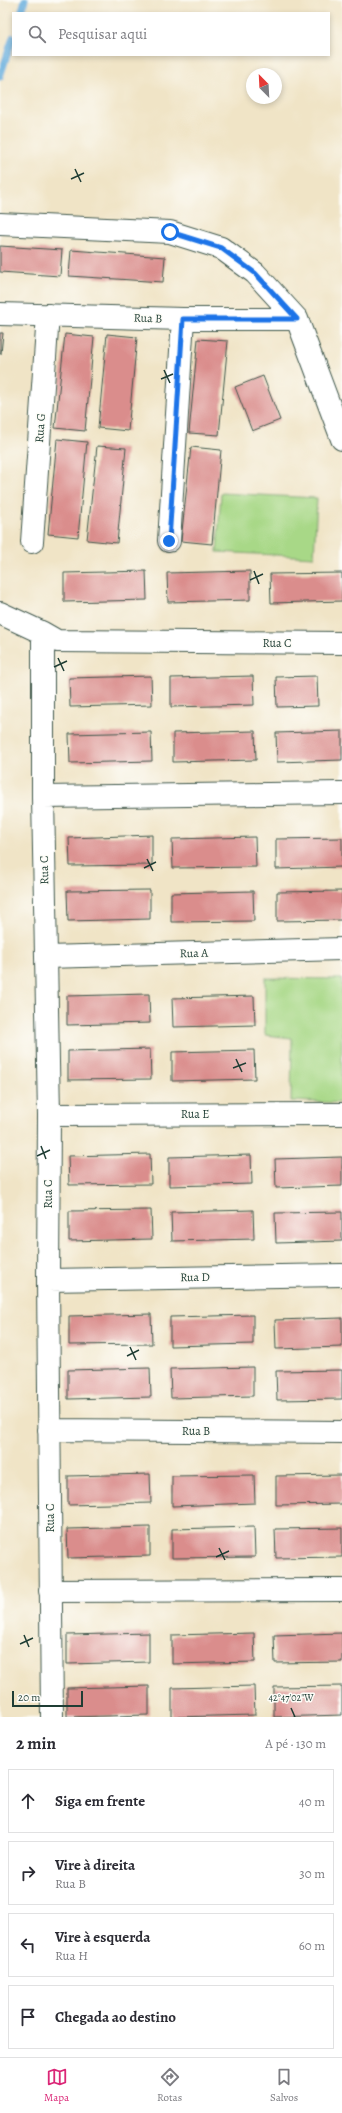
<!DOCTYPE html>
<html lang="pt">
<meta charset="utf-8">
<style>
:root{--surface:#fff;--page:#f7f7f7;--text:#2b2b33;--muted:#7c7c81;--line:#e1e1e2;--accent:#db2777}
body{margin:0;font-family:Alegreya,serif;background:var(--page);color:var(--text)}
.compass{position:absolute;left:246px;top:68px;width:36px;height:36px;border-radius:50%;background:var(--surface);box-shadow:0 2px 6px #0003;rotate:336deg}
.scale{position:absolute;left:12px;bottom:10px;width:71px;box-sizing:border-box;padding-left:4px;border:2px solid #1f3d34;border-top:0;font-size:11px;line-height:14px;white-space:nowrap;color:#1f3d34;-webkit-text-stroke:3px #fdfcf7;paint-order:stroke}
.stop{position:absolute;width:12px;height:12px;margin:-9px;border:3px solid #1a73e8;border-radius:50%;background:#fff}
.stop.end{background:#1a73e8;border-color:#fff;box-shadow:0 1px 4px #0008}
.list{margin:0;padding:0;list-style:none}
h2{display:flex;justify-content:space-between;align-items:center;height:52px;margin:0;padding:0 16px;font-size:17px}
h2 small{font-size:13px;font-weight:400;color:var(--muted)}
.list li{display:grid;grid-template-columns:26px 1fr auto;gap:12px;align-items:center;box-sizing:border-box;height:64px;margin:0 8px 8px;padding:0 8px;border:1px solid var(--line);border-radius:0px}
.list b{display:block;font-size:15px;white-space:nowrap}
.list p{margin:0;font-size:13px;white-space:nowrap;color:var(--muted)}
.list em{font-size:13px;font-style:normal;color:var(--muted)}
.icon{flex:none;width:22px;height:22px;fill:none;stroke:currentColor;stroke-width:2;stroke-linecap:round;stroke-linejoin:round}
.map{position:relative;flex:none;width:342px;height:1717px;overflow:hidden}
.search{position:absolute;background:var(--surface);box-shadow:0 2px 6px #0003;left:12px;right:12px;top:12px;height:44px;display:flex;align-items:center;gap:10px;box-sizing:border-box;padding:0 14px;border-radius:0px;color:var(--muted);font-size:15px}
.sheet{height:340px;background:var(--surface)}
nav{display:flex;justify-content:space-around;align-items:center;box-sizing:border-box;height:56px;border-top:1px solid var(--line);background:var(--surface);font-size:11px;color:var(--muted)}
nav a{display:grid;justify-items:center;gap:2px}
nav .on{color:var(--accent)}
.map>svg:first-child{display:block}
.green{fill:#a8d887;stroke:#648a5e}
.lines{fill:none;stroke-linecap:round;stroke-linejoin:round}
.stream{stroke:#66addd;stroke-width:7}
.building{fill:#da8d8c}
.minor-casing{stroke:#3e564a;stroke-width:24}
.minor{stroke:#fff;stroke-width:22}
.route{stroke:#1a73e8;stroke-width:5}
.ticks{fill:none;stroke:#1f3d34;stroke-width:1.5}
.labels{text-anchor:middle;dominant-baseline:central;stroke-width:3;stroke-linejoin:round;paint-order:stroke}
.street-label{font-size:12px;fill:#1f3d34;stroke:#fdfcf7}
.ticks-label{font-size:10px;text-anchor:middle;fill:#1f3d34;stroke:#fdfcf7;stroke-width:3;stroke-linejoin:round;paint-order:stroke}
</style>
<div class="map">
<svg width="342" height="1717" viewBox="0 0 342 1717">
<rect width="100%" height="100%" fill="#fdfcf7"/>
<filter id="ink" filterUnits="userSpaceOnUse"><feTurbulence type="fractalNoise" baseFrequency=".025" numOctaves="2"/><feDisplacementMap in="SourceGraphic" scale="8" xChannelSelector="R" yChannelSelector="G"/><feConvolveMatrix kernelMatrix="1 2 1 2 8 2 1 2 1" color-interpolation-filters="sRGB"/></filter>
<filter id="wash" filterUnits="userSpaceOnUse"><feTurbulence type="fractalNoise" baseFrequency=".012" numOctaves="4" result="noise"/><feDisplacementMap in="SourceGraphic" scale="16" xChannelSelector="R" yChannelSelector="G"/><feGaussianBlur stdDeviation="0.9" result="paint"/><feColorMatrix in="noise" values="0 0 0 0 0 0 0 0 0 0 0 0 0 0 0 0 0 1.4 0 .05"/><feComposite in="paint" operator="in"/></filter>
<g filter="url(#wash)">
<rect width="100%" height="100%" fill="#f0e4c6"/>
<!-- green -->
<path class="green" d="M221,493L317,498L314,557L217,552Z
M265,978L342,979V1103L291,1101L292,1038L265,1035Z"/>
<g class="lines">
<!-- stream -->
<path class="stream" d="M21,13L25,0
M0,77L13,37"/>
</g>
<g id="blocks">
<!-- building -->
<path class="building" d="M0,246L62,250L60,276L0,272Z
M71,250L165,257L163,282L69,276Z
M0,333H3L1,354H0Z
M65,334L94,337L85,431L55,428Z
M107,334L137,337L128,431L98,428Z
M198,339L228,341L219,435L189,433Z
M263,376L280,420L252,431L235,387Z
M57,439L87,442L78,537L48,534Z
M97,446L126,448L117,543L87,540Z
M191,447L221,450L212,544L181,541Z
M146,571L147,600L64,602V573Z
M250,571V600L168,602L167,573Z
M342,573V601L271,603L270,574Z
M151,676L152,705L70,707L69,678Z
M253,676L254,705L171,707V678Z
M317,676L318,706L277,707L276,677Z
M255,731L256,760L173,762V733Z
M342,731V760L277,762L276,733Z
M151,732L152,761L70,763L69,734Z
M152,835V865L70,866L69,838Z
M255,837L256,867L173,868L172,839Z
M342,838V867L276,869V839Z
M150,890V919L68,921L67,891Z
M253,891L254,921L171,922V893Z
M342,891V920L277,921V892Z
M149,994L150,1023L67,1025V996Z
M254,996L255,1025L173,1027L172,998Z
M150,1049L151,1079L68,1080V1051Z
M254,1050L255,1079L172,1081V1052Z
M150,1154L151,1184L69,1185L68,1156Z
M251,1155L252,1184L169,1186V1157Z
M342,1157V1186L276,1188L275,1159Z
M151,1210L152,1239L69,1241V1211Z
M253,1210L254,1239L172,1241L171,1212Z
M342,1212V1241L276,1243L275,1213Z
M151,1314L152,1344L69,1345V1316Z
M253,1315V1344L170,1346V1317Z
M342,1318V1347L276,1349L275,1320Z
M253,1367V1396L171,1398L170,1369Z
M150,1368L151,1397L68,1399V1370Z
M342,1370V1399L277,1400L276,1371Z
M150,1474L151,1503L68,1505V1476Z
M254,1475L255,1503L172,1506V1476Z
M342,1475V1504L276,1505V1476Z
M150,1527V1556L68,1558L67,1529Z
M254,1527L255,1557L172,1558V1529Z
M342,1528V1557L276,1558L275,1529Z
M149,1633V1662L67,1664V1635Z
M254,1633L255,1662L172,1664V1635Z
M342,1633V1662L275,1663L274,1635Z
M149,1686V1715L67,1717V1688Z
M254,1686L255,1715L172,1717V1688Z
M342,1686V1715L274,1717V1687Z"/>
</g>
</g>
<g filter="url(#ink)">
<use href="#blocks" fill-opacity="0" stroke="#3e564a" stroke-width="1"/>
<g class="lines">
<defs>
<path id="minor" d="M0,224L170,232L221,248L255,273L297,319L342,439
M0,314L183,319H297
M169,541L183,319
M32,542L48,315
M0,613L43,633
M43,797L342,793
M46,957L342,949
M49,1115L342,1114
M48,1280L342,1275
M49,1430L342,1432
M50,1591L342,1590
M52,1717L48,1280L49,1115L43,797V633L57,641L342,643"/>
</defs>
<!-- minor casing -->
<use href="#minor" class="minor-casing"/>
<!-- minor -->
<use href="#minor" class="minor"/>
</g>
</g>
<g class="lines" filter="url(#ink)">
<!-- route -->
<path class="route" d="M169,541L183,319H297L255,273L221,248L170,232"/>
</g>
<!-- ticks -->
<path class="ticks" d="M75,169L81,182M71,179L84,173M164,370L170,383M161,379L173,374M254,571L259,584M250,580L263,574M58,658L64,671M54,667L67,661M147,859L153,871M144,868L156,862M236,1059L242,1072M233,1068L246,1063M41,1146L46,1159M37,1156L50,1150M130,1347L136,1360M127,1356L139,1350M219,1548L225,1560M216,1557L229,1551M24,1635L29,1647M20,1644L33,1638M291,1708L295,1717"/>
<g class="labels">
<!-- street labels -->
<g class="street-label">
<text transform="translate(148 318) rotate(2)">Rua B</text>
<text transform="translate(40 428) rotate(-86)">Rua G</text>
<text x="277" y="643">Rua C</text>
<text transform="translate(44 870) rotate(-91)">Rua C</text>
<text transform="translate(194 953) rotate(-1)">Rua A</text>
<text x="195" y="1114">Rua E</text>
<text transform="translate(48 1194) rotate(-90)">Rua C</text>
<text transform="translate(195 1277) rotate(-1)">Rua D</text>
<text x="196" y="1431">Rua B</text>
<text transform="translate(50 1518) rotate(-90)">Rua C</text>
</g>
</g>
<g class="ticks-label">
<text x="291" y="1701">42°47'02"W</text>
</g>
</svg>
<svg class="compass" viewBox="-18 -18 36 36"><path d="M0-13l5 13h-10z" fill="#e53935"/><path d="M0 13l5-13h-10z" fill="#7c7c81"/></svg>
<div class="scale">20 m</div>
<div class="stop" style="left:170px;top:232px"></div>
<div class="stop end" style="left:169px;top:541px"></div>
<div class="search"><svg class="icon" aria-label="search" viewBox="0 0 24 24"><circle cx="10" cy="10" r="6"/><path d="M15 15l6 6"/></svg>Pesquisar aqui</div>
</div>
<section class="sheet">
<h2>2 min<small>A pé · 130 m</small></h2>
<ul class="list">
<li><svg class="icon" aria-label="ahead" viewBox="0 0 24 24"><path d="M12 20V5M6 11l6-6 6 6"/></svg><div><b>Siga em frente</b></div><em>40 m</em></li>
<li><svg class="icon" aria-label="right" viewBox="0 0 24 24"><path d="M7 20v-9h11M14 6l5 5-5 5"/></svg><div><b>Vire à direita</b><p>Rua B</p></div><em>30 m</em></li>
<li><svg class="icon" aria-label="left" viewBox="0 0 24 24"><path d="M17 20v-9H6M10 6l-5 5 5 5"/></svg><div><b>Vire à esquerda</b><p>Rua H</p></div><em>60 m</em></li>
<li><svg class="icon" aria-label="arrive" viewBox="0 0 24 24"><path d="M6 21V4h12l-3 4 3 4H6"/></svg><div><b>Chegada ao destino</b></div></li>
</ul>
</section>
<nav>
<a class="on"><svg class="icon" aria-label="map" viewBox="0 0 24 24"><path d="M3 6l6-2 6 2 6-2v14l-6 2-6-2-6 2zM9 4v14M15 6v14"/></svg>Mapa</a>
<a><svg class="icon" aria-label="directions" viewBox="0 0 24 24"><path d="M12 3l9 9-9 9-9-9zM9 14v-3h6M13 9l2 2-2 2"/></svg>Rotas</a>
<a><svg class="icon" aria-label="saved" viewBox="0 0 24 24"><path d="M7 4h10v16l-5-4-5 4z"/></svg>Salvos</a>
</nav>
